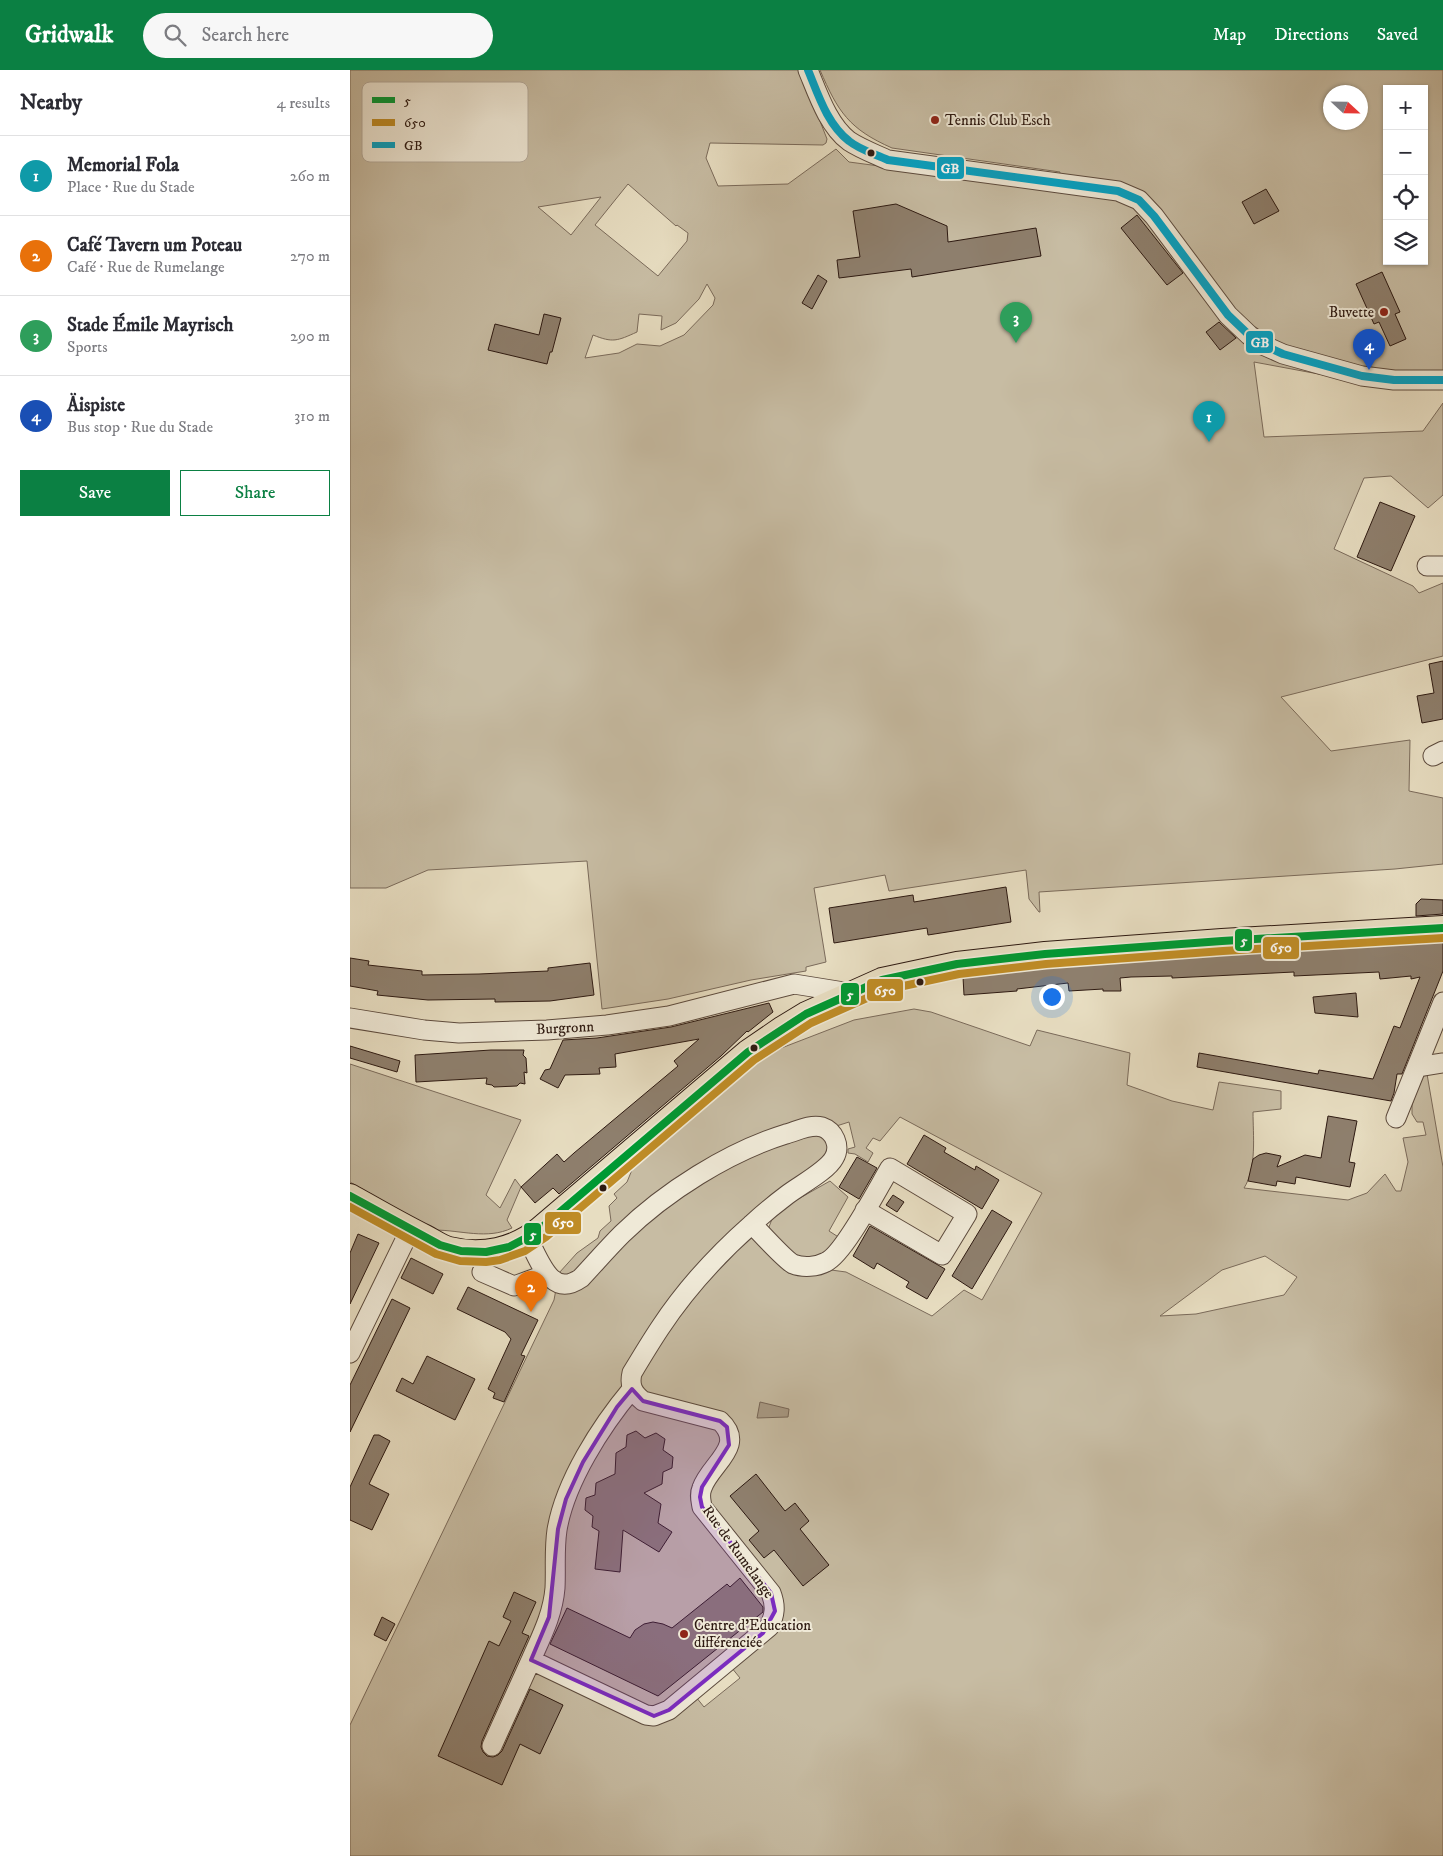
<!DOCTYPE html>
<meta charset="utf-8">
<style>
:root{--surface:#fff;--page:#f7f7f7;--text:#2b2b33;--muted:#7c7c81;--line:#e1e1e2;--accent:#0b8043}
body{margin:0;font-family:"IM FELL DW Pica",serif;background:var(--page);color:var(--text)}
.controls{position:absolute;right:15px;top:15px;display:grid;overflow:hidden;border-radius:0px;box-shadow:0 1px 4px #0004}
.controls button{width:45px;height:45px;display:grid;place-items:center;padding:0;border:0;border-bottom:1px solid var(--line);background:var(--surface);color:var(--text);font:25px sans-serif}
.compass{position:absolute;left:973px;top:15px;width:45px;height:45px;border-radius:50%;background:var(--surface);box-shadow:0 1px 4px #0004;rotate:112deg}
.you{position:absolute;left:701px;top:926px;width:18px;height:18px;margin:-12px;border:4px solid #fff;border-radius:50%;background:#1a73e8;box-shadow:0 0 0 8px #1a73e833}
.badge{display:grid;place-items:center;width:32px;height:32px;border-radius:50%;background:var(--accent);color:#fff;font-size:16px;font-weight:700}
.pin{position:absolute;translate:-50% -41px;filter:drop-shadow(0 1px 2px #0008)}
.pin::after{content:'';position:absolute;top:26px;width:18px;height:15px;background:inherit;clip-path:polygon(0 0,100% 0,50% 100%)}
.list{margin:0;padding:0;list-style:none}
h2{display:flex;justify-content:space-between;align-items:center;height:65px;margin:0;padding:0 20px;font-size:21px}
h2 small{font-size:16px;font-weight:400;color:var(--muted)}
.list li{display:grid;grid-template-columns:32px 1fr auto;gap:15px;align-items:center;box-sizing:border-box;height:80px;padding:0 20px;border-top:1px solid var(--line)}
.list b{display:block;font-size:19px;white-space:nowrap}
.list p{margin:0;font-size:16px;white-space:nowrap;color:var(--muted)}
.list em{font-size:16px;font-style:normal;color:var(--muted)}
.actions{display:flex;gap:10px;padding:15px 20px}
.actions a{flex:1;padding:11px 0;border:1px solid var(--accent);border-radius:0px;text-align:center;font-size:18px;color:var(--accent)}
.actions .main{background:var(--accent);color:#fff}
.icon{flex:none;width:28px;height:28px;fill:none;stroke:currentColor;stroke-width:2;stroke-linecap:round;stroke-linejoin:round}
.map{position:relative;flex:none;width:1093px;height:1786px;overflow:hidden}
header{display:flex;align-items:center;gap:30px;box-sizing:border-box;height:70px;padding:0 25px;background:var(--accent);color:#fff}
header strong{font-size:24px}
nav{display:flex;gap:28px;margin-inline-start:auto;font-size:18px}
.search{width:350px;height:45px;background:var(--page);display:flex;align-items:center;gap:12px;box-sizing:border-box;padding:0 18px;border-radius:28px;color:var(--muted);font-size:19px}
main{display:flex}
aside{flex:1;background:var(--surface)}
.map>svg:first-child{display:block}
.green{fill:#c7bca3;stroke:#7a6a5a;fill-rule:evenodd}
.water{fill:#a89a85;stroke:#776657}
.building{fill:#8e7f6d;stroke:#2d1911}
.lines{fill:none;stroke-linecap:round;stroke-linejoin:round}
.minor-casing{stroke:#5c4a3d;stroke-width:21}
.major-casing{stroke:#2d1911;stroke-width:26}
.minor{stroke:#efe9d7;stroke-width:19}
.major{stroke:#e7ddc1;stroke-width:24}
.bus-1-casing{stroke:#efe9d7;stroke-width:11}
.bus-2-casing{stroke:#efe9d7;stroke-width:11}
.bus-3-casing{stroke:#efe9d7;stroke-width:11}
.bus-1{stroke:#093;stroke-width:8}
.bus-2{stroke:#bf8c26;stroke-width:8}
.bus-3{stroke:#02a2c5;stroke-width:8}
.marked{fill:#7b2cbf;fill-opacity:0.2;stroke:#7b2cbf;stroke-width:4;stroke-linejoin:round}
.poi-dot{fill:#8f2418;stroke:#efe9d7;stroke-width:2}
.bus-dot{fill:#2d1911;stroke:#efe9d7;stroke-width:2}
.labels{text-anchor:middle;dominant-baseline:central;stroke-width:4;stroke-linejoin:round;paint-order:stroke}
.poi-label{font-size:15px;fill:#2d1911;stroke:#efe9d7;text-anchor:start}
.street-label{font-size:15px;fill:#2d1911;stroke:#efe9d7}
.key{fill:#efe9d7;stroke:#b5ab9c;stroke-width:1}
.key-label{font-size:14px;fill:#2d1911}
.line-badge{stroke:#efe9d7;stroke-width:2}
.badge-label{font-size:14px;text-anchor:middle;font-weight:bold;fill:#fff}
</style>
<header>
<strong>Gridwalk</strong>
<div class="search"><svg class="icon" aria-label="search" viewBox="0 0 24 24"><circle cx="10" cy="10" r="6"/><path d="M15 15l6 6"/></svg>Search here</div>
<nav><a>Map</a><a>Directions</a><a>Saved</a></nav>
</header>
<main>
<aside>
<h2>Nearby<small>4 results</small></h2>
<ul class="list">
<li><span class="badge" style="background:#0f9aa8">1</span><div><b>Memorial Fola</b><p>Place · Rue du Stade</p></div><em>260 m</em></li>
<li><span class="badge" style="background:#e8710a">2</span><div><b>Café Tavern um Poteau</b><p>Café · Rue de Rumelange</p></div><em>270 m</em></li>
<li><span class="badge" style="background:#2e9e5b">3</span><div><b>Stade Émile Mayrisch</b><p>Sports</p></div><em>290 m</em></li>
<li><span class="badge" style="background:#1a4fb4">4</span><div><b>Äispiste</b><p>Bus stop · Rue du Stade</p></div><em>310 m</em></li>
</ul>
<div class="actions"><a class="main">Save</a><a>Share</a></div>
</aside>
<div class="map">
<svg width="1093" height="1786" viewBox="0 0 1093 1786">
<rect width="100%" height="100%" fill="#e7ddc1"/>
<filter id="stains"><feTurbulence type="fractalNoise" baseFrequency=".004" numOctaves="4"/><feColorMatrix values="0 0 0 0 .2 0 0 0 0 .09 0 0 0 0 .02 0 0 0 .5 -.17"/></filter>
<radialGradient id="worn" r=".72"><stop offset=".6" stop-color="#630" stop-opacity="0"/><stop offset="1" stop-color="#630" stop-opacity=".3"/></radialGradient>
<!-- green -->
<path class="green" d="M0,0H450L477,69L476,73L473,75L360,73L356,88L368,116L438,114L486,79L499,92L763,127L787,137L886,268L898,265L789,130L708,113L710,102L542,78C499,59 488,42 470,0H1093V310L989,300L974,305L904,292L914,367L1073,361L1093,333V425L1078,438L1041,406L1014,408L984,479L1063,516L1069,523L1093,513V586L931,627L981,681L1060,670L1059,721L1093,728V794L1045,799L689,822L690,842H689L679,829L676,800L539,821L535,805L464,818L476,892L456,897V901L401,910L318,929L252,939L237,791L78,800L36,818H0ZM1037,19H1074V191H1037ZM981,22H1011V52H981ZM278,114L326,156L327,155L338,163L337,171L308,206L245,155ZM251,127L221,165L188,137ZM357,214L365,228L363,235L334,265L310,276L287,274L269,283L235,288L243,265C263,273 267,271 287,262L289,244L312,246L311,260L326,253L349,229Z
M564,939L581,942L680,976L687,960L780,983L777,1015L822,1031L863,1040L869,1012L931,1021V1039L903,1042C903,1065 907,1098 894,1118L998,1130L1017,1123L1035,1104L1046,1121H1051L1058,1092L1053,1068L1076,1065L1073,1052H1067L1062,1044V1035L1071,1008L1077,1004L1093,1097V1786H0V1655L204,1230L209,1203L227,1183L248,1168L250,1161L261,1151L259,1136L267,1128L264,1124L277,1112L284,1095L408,987L504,950ZM550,1047L692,1123L632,1230L614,1220L582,1246L496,1202L459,1197L402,1154L487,1076L477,1059L499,1052L505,1077L498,1079V1083L505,1084L518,1092L523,1083L516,1078L523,1068L530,1071ZM915,1186L947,1207L934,1225L846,1244L810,1246L872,1200ZM377,1592L390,1608L354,1637L342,1622Z
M0,994L171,1050L136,1125L150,1138L165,1109L171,1117L157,1150L162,1158C137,1170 111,1160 84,1160L0,1112Z
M480,1111L498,1127L479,1161L490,1168L473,1186L459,1190L444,1187L421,1163L419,1157L422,1149L441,1133Z"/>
<!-- water -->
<path class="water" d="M410,1332L439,1339L438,1347L407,1348Z"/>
<!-- building -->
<path class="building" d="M916,119L929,141L904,154L892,132Z
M546,134L597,156L598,172L686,158L691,186L562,207L561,199L489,208L487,190L510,187L503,141Z
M787,145L833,203L817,215L771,158Z
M1032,202L1050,242L1045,244L1056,269L1040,276L1029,252L1024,254L1006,214Z
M468,205L477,211L462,239L452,233Z
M194,244L211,248L202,282H200L197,294L138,280L145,254L189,265Z
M869,252L886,268L870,280L856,262Z
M1030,432L1065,446L1041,501L1007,487Z
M1093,591V649L1072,653L1067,626L1084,623L1079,594Z
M656,817L661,852L578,865L577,858L484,873L479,838L563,825L564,832Z
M1071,829L1093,830V844L1066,846V834Z
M1093,872V901L1052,1004H1047L1044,1023L1041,1031L847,997L849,983L968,1004L969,1000L1023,1009L1044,956L1050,958L1070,907L1061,909V906L1030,909L1029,902L944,906V902L822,908V906L781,907L770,908L771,921H753V919L719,921L718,913L667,919V921L614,925L613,907L696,898L873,885Z
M0,888L19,891L18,895L72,901V905L129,904L198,901V898L240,893L244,925L200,931L145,932V929L78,930L27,925L28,921L0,916Z
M1006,923L1008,947L965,943L963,927Z
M419,933L423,942L398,962L397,961L371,986L209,1124L203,1118L185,1133L171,1117L207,1084L214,1092L224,1083L328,996L324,991L349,969L265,984L266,997L249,998L250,1004L215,1005L208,1018L190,1009L195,1000L200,999L213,970L247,968L321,957Z
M0,976L50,991L47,1002L0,988Z
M141,980H174L173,985L176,988L177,1003L174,1002L175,1014L170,1013L167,1016L144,1017L142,1015L136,1014L137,1008L66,1012L65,985Z
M978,1046L1007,1051L999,1092L1005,1093L1000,1117L946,1107L945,1114L927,1111L926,1116L898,1111L903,1089L909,1085L916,1083L931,1086L927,1097L955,1085L971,1088Z
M574,1065L596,1078L594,1082L625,1100L626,1096L649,1110L632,1139L557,1094Z
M507,1087L527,1098L509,1129L489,1117Z
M543,1125L554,1132L547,1142L536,1135Z
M642,1140L662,1152L622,1219L602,1206Z
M520,1156L595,1199L577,1229L556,1217L559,1212L527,1193L524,1199L503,1186Z
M8,1164L29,1173L0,1234V1183Z
M61,1188L93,1204L83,1224L51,1208Z
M118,1217L188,1250L171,1285L175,1286L154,1332L143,1328L145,1323L138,1319L161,1269L155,1262L107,1239Z
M42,1229L60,1238L0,1362V1315Z
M77,1286L125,1309L105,1350L46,1321L52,1308L63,1314Z
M286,1361L295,1368L306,1363L315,1369L313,1380L323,1387L322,1398L313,1402L312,1414L294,1423L311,1434L308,1453L322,1462L309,1482L273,1460L270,1502L245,1499L249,1461L242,1457L243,1446L235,1440L236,1428L245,1425L246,1413L265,1404L266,1383L276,1377L277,1365Z
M24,1365H29L40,1371L19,1414L39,1424L22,1460L0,1450V1417Z
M406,1404L435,1441L445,1433L459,1451L450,1459L479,1495L453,1516L424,1480L414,1488L399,1470L409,1461L380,1426Z
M390,1508L413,1537V1542L308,1626L200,1574L217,1538L280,1568L285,1560L294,1554L303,1552L313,1554L322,1558L377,1514L380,1517Z
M164,1522L186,1532L172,1563L179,1566L132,1671L131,1677L133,1682L137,1686L143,1687L148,1685L152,1681L180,1619L213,1635L190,1684L170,1674L152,1715L88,1686L139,1571L149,1576L161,1551L153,1547Z
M32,1547L45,1554L36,1571L24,1565Z"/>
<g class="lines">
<defs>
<path id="minor" d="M458,0C468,24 478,55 499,71C511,79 525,84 538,90L768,121L789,130L804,146L878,245L899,265L915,276L933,284L1012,306L1044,310H1093
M1077,496H1093
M1083,686L1093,681
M0,948L74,960L109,963L197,960L257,955L319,946L444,914L500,923
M1067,997L1093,993
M1046,1048L1093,932
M402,1154C410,1162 435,1190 443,1194C453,1198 467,1197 476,1192C494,1184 528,1118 540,1098L617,1144L592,1185L515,1140
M132,1202L164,1216L197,1204
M0,1283L60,1160
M181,1590C191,1567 203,1544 205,1518C206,1499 204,1480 207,1460C215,1412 251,1356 282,1319
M142,1676L181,1590L296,1645L304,1646L319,1640L419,1557C425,1545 426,1536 421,1523L352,1437C351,1430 349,1425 352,1418C360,1394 397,1376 370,1351L293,1331C283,1323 279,1316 282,1303C291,1288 300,1273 310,1258C335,1220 368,1184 402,1154C413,1144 425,1134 437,1125C450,1115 477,1101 484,1088C491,1076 484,1061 472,1057C460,1054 447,1061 436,1064C378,1082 315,1122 272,1164C258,1178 245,1193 231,1208C201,1229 190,1191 178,1169"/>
<path id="major" d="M0,1126C25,1140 49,1154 75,1167C83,1171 91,1177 99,1179C132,1187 165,1180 190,1159L398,982L433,958L456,944L532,910L607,894L695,884L872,871L1093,858"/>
</defs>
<!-- minor casing -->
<use href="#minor" class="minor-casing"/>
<!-- major casing -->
<use href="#major" class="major-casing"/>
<!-- minor -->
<use href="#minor" class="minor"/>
<!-- major -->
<use href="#major" class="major"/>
<defs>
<path id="bus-1" d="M0,1126L90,1175L111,1181L136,1182L159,1177L180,1166L190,1159L398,982L456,944L532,910L607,894L695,884L872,871L1093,858"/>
<path id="bus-2" d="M0,1137L86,1184L110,1191L136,1192L150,1190L175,1181L196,1167L404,990L461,953L535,920L609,904L696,894L873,881L1093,868"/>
<path id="bus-3" d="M458,0C468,24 477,54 499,71C510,80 525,84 538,90L768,121L789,130L804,146L878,245L899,265L915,276L933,284L1012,306L1044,310H1093"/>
</defs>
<!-- bus-1 casing -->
<use href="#bus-1" class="bus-1-casing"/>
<!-- bus-2 casing -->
<use href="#bus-2" class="bus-2-casing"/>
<!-- bus-3 casing -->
<use href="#bus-3" class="bus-3-casing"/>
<!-- bus-1 -->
<use href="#bus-1" class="bus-1"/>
<!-- bus-2 -->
<use href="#bus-2" class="bus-2"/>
<!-- bus-3 -->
<use href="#bus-3" class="bus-3"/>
</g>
<!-- marked area -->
<path class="marked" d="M282,1319L293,1331L370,1351L377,1357L379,1375L352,1417L350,1427L352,1437L421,1523L425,1541L413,1563L319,1640L304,1646L181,1590L199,1547L208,1459L216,1429L233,1392L267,1337Z"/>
<!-- markers -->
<g class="poi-dot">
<circle cx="585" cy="50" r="5"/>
<circle cx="1034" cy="242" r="5"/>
<circle cx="334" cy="1564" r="5"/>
</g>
<g class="bus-dot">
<circle cx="521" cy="83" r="4.5"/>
<circle cx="570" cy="912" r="4.5"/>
<circle cx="404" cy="978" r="4.5"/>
<circle cx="253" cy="1118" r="4.5"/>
</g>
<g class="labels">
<!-- poi labels -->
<g class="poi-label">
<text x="595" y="50">Tennis Club Esch</text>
<text x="1024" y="242" text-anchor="end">Buvette</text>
<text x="344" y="1555">Centre d'Education<tspan x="344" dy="17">différenciée</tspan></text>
</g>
<!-- street labels -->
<g class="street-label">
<text transform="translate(215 958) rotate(-3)">Burgronn</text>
<text transform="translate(388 1482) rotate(54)">Rue de Rumelange</text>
</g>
</g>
<!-- legend -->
<rect x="12" y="12" width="166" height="80" rx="8" class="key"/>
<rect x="22" y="27" width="23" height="6" fill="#093"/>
<rect x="22" y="49" width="23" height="7" fill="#bf8c26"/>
<rect x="22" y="72" width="23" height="6" fill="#02a2c5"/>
<g class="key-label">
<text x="54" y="35">5</text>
<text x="54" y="57">650</text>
<text x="54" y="80">GB</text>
</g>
<g class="line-badge">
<rect x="586" y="86" width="29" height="24" rx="5" fill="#02a2c5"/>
<rect x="895" y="260" width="29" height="24" rx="5" fill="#02a2c5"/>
<rect x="884" y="858" width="19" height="24" rx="5" fill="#093"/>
<rect x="912" y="866" width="38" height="24" rx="5" fill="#bf8c26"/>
<rect x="516" y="908" width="38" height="24" rx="5" fill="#bf8c26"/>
<rect x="490" y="912" width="20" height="24" rx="5" fill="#093"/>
<rect x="194" y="1141" width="38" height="24" rx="5" fill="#bf8c26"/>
<rect x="173" y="1152" width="19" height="24" rx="5" fill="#093"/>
</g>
<g class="badge-label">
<text x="600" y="103">GB</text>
<text x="910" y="277">GB</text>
<text x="894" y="875">5</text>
<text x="931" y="882">650</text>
<text x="535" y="925">650</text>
<text x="500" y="929">5</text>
<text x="213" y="1157">650</text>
<text x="183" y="1169">5</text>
</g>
<rect width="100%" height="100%" filter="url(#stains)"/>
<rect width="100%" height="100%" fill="url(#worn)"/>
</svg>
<div class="controls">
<button>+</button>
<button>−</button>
<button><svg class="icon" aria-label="locate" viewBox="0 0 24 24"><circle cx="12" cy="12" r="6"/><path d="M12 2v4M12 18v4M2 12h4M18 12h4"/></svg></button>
<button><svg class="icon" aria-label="layers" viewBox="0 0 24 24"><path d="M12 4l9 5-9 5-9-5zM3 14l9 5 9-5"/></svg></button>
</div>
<svg class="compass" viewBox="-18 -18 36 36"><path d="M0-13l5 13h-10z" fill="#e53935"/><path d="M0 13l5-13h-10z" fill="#7c7c81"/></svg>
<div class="you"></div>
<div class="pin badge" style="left:859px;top:372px;background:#0f9aa8">1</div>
<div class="pin badge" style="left:181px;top:1242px;background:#e8710a">2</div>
<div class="pin badge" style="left:666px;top:273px;background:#2e9e5b">3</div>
<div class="pin badge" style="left:1019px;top:300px;background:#1a4fb4">4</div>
</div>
</main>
